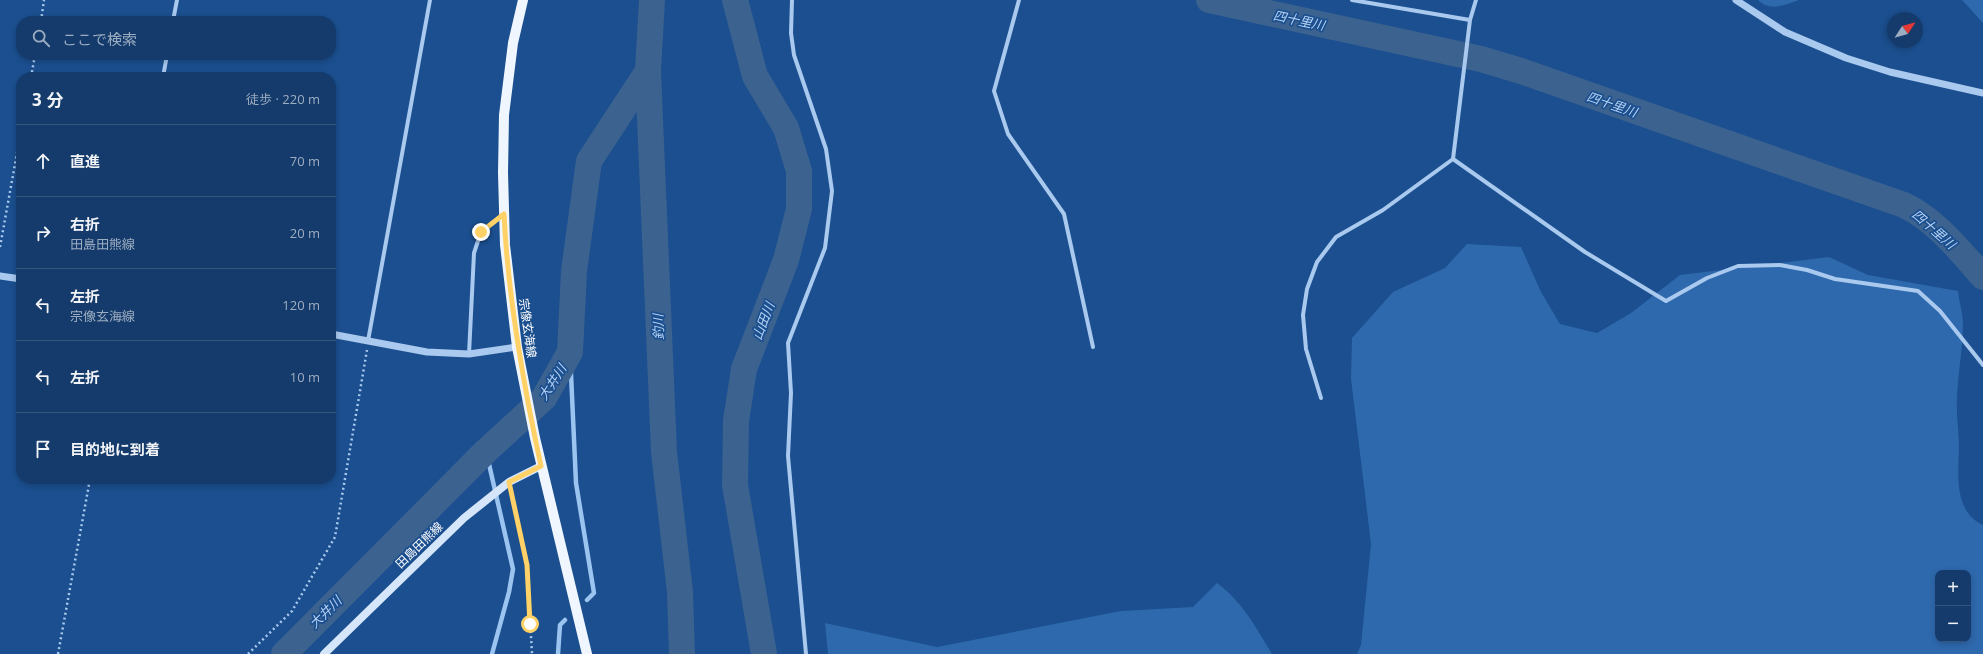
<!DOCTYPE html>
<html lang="ja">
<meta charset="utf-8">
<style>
:root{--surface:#143b6b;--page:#1d4271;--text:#f1f3f6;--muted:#9dadc1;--line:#33557e}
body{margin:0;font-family:"Open Sans","Noto Sans JP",sans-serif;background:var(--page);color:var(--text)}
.controls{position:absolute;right:12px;bottom:12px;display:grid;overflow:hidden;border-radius:8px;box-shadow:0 2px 6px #0003}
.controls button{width:36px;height:36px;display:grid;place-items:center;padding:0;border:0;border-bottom:1px solid var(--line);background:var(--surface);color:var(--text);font:20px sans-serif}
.compass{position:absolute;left:1887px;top:12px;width:36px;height:36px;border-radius:50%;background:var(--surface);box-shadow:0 2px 6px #0003;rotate:54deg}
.stop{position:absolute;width:12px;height:12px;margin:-9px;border:3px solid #ffd166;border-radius:50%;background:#fff}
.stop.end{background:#ffd166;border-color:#fff;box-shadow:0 1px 4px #0008}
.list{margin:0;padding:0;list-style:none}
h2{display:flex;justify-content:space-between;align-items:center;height:52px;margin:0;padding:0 16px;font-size:17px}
h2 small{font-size:13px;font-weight:400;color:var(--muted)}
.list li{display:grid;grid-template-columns:26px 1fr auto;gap:12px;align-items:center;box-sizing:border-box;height:72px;padding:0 16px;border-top:1px solid var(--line)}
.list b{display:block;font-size:15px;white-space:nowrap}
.list p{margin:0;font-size:13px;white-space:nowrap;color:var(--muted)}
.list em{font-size:13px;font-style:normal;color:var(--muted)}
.icon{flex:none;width:22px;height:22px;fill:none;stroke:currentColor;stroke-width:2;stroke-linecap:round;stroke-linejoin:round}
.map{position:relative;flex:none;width:1983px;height:654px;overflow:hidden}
.search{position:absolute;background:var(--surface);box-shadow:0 2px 6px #0003;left:16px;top:16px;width:320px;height:44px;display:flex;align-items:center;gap:10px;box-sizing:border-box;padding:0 14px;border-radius:16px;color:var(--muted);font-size:15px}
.panel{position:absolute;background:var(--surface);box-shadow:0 2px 6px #0003;left:16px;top:72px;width:320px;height:412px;border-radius:16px}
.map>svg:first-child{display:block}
.green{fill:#2e69ad;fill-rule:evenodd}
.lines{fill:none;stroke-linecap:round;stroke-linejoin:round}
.stream{stroke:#9cc4f0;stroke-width:4.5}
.river{stroke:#3c6290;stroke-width:26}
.path{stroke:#a9c9ee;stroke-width:2.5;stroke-dasharray:2 3;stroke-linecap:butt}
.minor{stroke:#a9c9ee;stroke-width:4}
.tertiary{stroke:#a9c9ee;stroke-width:7}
.secondary{stroke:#d6e6fa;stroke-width:8}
.primary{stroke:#f0f6ff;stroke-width:10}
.route{stroke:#ffd166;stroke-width:5}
.labels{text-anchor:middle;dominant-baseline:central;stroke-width:3.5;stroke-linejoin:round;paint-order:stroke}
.street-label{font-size:12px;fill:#fff;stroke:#1b4f8f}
.water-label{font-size:13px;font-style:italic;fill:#b5d3f5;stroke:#1b4f8f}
</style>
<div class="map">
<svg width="1983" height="654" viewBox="0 0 1983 654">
<rect width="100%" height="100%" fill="#1b4f8f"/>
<!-- green -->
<path class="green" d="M1758,0H1799C1785,5 1770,12 1758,0Z
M1962,0H1983V23Z
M1467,244L1521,247L1541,292L1560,324L1597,333L1631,313L1680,275L1829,257L1868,275L1958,291C1959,302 1963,313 1963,324C1963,348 1958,373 1957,397C1956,414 1959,432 1959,449C1958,475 1954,512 1983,525V654H1357L1361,645L1371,544L1351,379L1352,338L1393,292L1445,268ZM1938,573H1968V639H1938Z
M1217,583C1242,601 1257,629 1272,654H828L825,623L937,647L1121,611L1193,607Z"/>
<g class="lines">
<!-- stream -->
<path class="stream" d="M570,352L576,483L594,593L587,600
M486,451L513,569L509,592L492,654
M558,654L560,625L565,620"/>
<!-- river -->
<path class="river" d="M652,0L648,71L664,452L680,592L682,654
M735,0L755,76L786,128L799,171V209L786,260L744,369L736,421L735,485L764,654
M1209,0L1481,59L1521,71L1904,205C1936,220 1960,251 1983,277
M284,654L486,451L544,398L570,352L574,271L589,161L648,71"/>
<!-- path -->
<path class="path" d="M41,21L44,0
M31,77L35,55
M0,247L21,131
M511,493L527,565L532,654
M58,654L90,479
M248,654L292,611L335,537L367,350"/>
<!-- minor -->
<path class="minor" d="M792,0L791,33L794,55L826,149L832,191L825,248L788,343L791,393L788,456L806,654
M1019,0L994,91L1008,134L1064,214L1093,347
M1352,0L1470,20
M173,21L177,0
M163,77L167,55
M1453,159L1585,252L1666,301L1707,278L1738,266L1780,265L1807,270L1835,279L1918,291L1940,311L1983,365
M368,341L430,0
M469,354L474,253L481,232L502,216
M1321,398L1306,349L1303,315L1307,289L1317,262L1336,237L1383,210L1453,159L1470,20L1476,0"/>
<!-- tertiary -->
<path class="tertiary" d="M1736,0L1785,32L1846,58L1890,72L1983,93
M0,276L21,279
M331,334L427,352L469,354L517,347"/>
<!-- secondary -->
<path class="secondary" d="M324,654L464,518L509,482L541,466"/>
<!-- primary -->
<path class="primary" d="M523,0L513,43L504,115L503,173L505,245L517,347L535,438L587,654"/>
</g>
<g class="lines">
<!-- route -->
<path class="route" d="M481,232L504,214C508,299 523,383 541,466L509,482L527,565L530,624"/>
</g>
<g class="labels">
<!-- street labels -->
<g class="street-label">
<text transform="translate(528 328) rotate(82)">宗像玄海線</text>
<text transform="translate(419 545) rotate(-44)">田島田熊線</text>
</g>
<!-- water labels -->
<g class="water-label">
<text transform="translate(1299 20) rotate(12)">四十里川</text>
<text transform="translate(1612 104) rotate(19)">四十里川</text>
<text transform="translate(1934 229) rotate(41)">四十里川</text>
<text transform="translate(763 321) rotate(-69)">山田川</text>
<text transform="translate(658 327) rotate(-92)">釣川</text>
<text transform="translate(552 382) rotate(-57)">大井川</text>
<text transform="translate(325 612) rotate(-45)">大井川</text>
</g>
</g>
</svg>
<div class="controls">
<button>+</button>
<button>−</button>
</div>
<svg class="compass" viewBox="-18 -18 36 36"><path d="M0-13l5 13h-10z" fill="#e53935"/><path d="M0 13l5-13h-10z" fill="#9dadc1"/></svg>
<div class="stop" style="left:530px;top:624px"></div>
<div class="stop end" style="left:481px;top:232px"></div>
<div class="search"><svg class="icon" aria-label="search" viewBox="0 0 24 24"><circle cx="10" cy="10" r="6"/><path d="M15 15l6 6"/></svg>ここで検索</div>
<section class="panel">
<h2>3 分<small>徒歩 · 220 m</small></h2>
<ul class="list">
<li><svg class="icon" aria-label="ahead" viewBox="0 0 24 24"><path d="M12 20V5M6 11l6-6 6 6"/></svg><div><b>直進</b></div><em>70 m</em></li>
<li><svg class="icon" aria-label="right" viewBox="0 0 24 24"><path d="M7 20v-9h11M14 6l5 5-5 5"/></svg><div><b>右折</b><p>田島田熊線</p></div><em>20 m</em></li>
<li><svg class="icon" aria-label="left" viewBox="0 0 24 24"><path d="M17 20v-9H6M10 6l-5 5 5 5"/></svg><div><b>左折</b><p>宗像玄海線</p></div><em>120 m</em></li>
<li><svg class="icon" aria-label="left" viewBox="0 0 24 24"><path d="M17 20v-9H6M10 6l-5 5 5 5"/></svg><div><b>左折</b></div><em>10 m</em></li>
<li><svg class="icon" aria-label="arrive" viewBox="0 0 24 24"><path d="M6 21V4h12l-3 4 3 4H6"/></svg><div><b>目的地に到着</b></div></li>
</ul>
</section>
</div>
